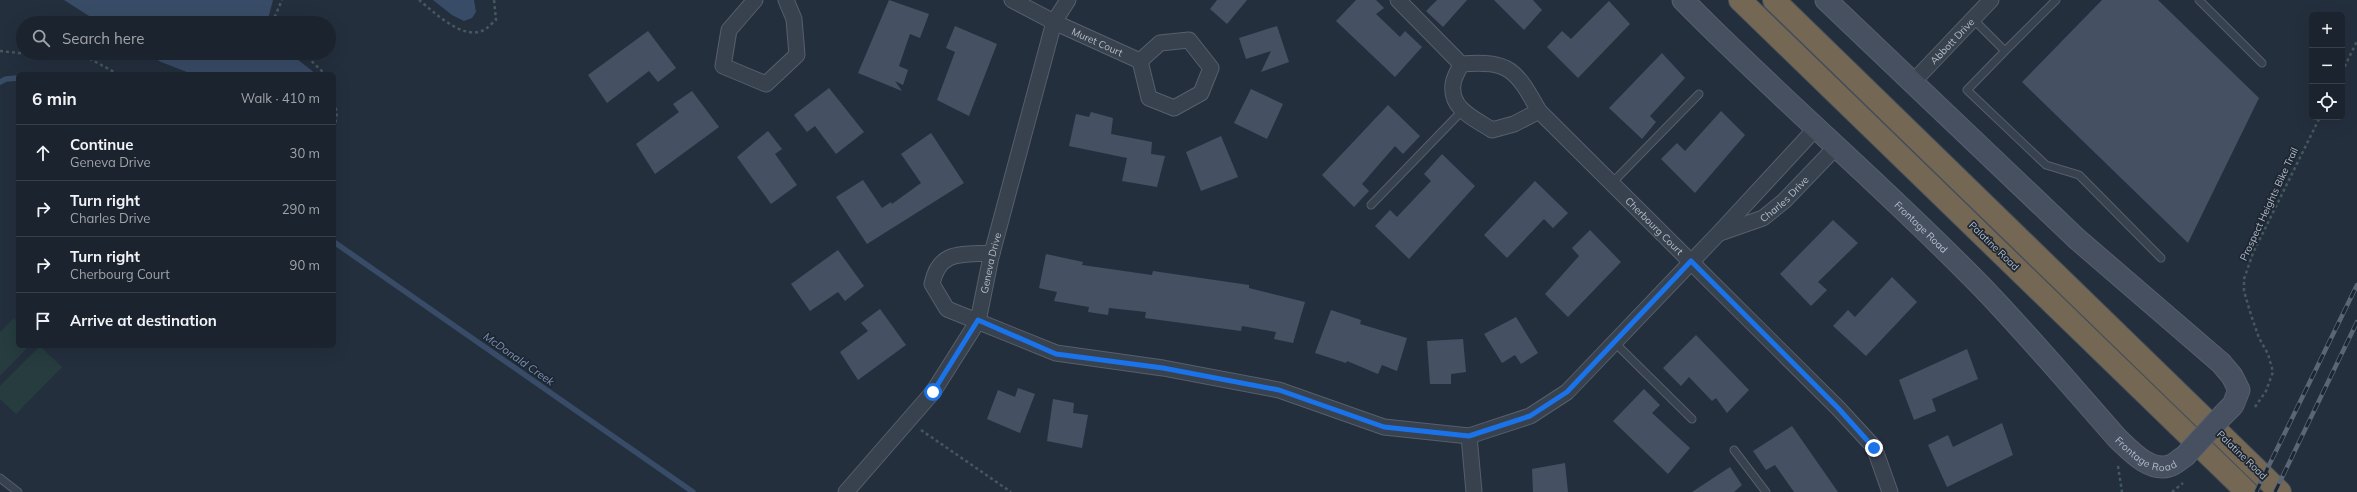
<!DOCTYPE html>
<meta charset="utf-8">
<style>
:root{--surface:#1b232e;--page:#242b36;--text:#f1f3f6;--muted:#a0a4aa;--line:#39404a}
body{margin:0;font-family:Mulish,sans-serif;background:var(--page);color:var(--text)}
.controls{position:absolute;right:12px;top:12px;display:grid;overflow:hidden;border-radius:6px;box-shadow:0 4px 16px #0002}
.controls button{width:36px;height:36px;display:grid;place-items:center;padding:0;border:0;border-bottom:1px solid var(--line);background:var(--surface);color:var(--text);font:20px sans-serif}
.stop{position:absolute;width:12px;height:12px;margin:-9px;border:3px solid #1a73e8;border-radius:50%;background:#fff}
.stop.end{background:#1a73e8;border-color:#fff;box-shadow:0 1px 4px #0008}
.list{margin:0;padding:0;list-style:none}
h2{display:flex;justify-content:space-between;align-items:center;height:52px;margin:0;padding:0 16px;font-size:17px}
h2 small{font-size:13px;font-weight:400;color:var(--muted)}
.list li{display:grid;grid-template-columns:26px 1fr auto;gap:12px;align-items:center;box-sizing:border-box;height:56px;padding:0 16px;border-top:1px solid var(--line)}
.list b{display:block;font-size:15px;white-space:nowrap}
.list p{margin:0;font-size:13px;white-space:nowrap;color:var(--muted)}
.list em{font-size:13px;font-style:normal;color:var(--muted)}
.icon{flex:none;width:22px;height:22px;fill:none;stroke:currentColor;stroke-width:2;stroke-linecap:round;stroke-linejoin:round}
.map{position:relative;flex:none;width:2357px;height:492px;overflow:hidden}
.search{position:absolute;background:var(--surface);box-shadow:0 4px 16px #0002;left:16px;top:16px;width:320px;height:44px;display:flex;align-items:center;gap:10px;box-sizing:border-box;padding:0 14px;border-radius:22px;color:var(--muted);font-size:15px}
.panel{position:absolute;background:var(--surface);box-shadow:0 4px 16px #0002;left:16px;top:72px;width:320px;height:276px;border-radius:6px}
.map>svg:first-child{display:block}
.green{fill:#263c3f}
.water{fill:#394c67}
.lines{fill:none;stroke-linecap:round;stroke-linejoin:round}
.stream{stroke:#394c67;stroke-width:5.5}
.building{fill:#455162}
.lane-casing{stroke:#565f6c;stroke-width:9}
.street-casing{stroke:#565f6c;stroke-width:17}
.secondary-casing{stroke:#565f6c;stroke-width:23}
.highway-casing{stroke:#434c59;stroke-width:24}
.path{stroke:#44595c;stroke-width:2.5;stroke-dasharray:3 3;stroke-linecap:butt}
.lane{stroke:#38414e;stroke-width:7}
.street{stroke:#38414e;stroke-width:15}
.secondary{stroke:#465061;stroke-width:21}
.highway{stroke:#746855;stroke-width:22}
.rail-casing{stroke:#5a6575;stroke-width:4.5}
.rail{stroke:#1d2633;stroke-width:3;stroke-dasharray:9;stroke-linecap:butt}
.secondary-bridge-casing{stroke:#565f6c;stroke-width:23;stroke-linecap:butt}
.secondary-bridge{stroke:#465061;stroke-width:21}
.route{stroke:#1a73e8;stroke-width:5}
.labels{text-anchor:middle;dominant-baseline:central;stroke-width:3.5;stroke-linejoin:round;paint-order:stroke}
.street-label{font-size:10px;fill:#b4bcc9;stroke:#1d2633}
.water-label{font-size:11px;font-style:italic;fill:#7c92b1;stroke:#1d2633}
</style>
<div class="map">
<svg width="2357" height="492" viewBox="0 0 2357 492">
<rect width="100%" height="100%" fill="#242f3e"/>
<!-- green -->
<path class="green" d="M14,318L18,323V346H29L0,376V332Z
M40,346L62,367L16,414L0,399V386Z"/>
<!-- water -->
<path class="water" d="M64,0H273L267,23H100Z
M433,0H474L476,12L472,18L464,21L452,15Z
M146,53H285L297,59L316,74H192L161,62Z"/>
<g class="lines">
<!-- stream -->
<path class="stream" d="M0,82L6,79L18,78
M334,242L693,492"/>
</g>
<!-- building -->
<path class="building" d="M889,0L929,14L920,38L910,34L899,66L908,70L903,85L895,81L902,91L858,73Z
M1217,0H1247L1227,24L1210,9Z
M1356,0H1376L1384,8L1376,14L1400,37L1405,31L1422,47L1395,77L1336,21Z
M1437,0H1467L1443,27L1426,11Z
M1494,0H1533L1542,10L1524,30Z
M2102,0H2158L2259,98L2188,243L2022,82Z
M1609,1L1630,24L1578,78L1547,47L1562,31L1571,39Z
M955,26L997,44L969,116L937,100L955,52L946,48Z
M1277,26L1289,62L1261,72L1271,51L1246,59L1239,38Z
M648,31L676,68L658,82L649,71L607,103L588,75Z
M1662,53L1685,78L1650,116L1656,122L1642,139L1609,108Z
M829,88L864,132L836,154L815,126L807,132L794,115Z
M1251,89L1283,104L1267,139L1234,123Z
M692,91L719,127L655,174L636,144L679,112L673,104Z
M1388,105L1420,136L1403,154L1395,146L1362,184L1369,191L1354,207L1322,175Z
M1721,111L1745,135L1695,193L1661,159L1677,143L1685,151Z
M1091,112L1113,118L1111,134L1152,142L1151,154L1165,156L1157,187L1122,181L1127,158L1069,146L1076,114L1089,117Z
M768,131L782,149L775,154L797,185L771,204L737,157Z
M931,133L964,183L867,244L836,197L863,180L882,208L891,202L892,204L921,183L901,154Z
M1221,136L1238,177L1201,191L1186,152Z
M1442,154L1475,186L1409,259L1375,226L1390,210L1397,217L1431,181L1424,174Z
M1535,181L1568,213L1553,228L1544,219L1507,258L1484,235Z
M1833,220L1858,243L1818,282L1827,290L1811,306L1780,274Z
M1590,230L1621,262L1568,317L1545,294L1579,256L1572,248Z
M838,250L864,286L845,301L838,292L810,311L791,284Z
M1046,254L1083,262L1082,265L1152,275L1153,271L1249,285V288L1305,302L1293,343L1274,339L1276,332L1242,326L1241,331L1145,318L1146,312L1109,308L1108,315L1088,312L1089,307L1054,301L1057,292L1039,288Z
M1892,277L1917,302L1866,356L1833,326L1848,310L1855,317Z
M880,309L906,345L858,380L840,352L868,331L861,323Z
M1331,310L1361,320L1360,324L1407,338L1397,371L1382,365L1378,374L1347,361L1346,363L1315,353Z
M1516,317L1538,353L1521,364L1515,355L1502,363L1484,334Z
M1696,335L1749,390L1727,413L1716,398L1712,401L1689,377L1681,386L1663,368Z
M1463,339L1466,372L1451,374V384H1430L1427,341Z
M1967,349L1978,379L1932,399L1936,411L1914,420L1899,380Z
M1018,388L1035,394L1020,433L987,419L998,390L1015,397Z
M1644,389L1660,405L1652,413L1690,448L1668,474L1613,421Z
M1053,399L1074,403L1073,413L1088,415L1082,448L1047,441Z
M2002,423L2013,455L1947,487L1928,445L1948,435L1953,447Z
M1792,426L1838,492H1794L1775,465L1766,470L1753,451Z
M1565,463L1568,492H1533L1532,469Z
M1730,467L1742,485L1734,492H1692Z"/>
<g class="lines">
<defs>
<path id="lane" d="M2199,0L2262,63
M1973,19L2005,51L2056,0
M2005,51L1967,90L2046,165L2079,175L2161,258
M1612,183L1699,94
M1371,205L1462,111
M1614,342L1692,419
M1734,450L1766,492
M0,478L18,492"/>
<g id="street">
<path d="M755,0L729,30L723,66L766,84L797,55L794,19L786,0"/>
<path id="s1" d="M1012,0L1054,22L1140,61"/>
<path id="s2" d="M1398,0L1461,64C1510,60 1516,70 1539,111L1838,408L1874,447L1890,492"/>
<path d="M1189,40L1211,68L1201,93L1174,108L1149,98L1140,61L1160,43Z"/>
<path d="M1461,64C1459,70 1453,78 1453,85C1450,109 1475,119 1492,130L1514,124L1539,111"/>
<path id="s3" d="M1912,83L1991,0"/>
<path id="s4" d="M1720,233L1763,218L1784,201L1837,146"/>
<path d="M992,253C963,255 939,249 932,284L947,309L1056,353L1163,368L1279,390L1384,427L1469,436L1530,416L1567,392L1719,233L1817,127"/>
<path d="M1469,436L1474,492"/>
<path id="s5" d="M846,492L933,392L978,321L991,257L1054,22L1068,0"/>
</g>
<g id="secondary">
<path id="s6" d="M1683,0C1780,99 1886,188 1983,288C2029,336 2073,388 2117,438C2130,450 2149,472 2169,466C2174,465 2180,459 2185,456"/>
<path d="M1826,0L2077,239L2221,363L2232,376L2239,390L2233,405L2224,414"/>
</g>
<path id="highway" d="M1740,0L2247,492
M1774,0L2280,492"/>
</defs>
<!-- lane casing -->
<use href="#lane" class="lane-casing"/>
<!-- street casing -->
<use href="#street" class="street-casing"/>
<!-- secondary casing -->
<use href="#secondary" class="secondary-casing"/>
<!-- highway casing -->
<use href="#highway" class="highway-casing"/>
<!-- path -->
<path class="path" d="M419,0C434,12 463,41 484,30C488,28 492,23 496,20L494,0
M275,23V16L282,0
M0,51L28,54L74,53
M79,53L118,74
M303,53L325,74
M2342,72L2357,41
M334,102L337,113L334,130
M2255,407L2266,391L2273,372L2268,354L2259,338L2251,315L2244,291V279L2253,253L2320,117
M921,430L1011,492
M2118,466L2122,492
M2172,492L2183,483"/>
<!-- lane -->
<use href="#lane" class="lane"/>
<!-- street -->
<use href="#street" class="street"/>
<!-- secondary -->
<use href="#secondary" class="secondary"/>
<!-- highway -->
<use href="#highway" class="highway"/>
<defs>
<path id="rail" d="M2256,492L2357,285
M2275,492L2357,322"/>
</defs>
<!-- rail casing -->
<use href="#rail" class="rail-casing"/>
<!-- rail -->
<use href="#rail" class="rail"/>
<defs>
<path id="secondary-bridge" d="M2185,456L2224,414"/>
</defs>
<!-- secondary-bridge casing -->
<use href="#secondary-bridge" class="secondary-bridge-casing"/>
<!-- secondary-bridge -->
<use href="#secondary-bridge" class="secondary-bridge"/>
</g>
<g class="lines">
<!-- route -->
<path class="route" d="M933,392L978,320L1056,354L1163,368L1279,390L1384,427L1469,436L1530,416L1567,392L1691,261L1838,408L1874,448"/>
</g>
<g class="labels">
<!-- street labels -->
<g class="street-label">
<text stroke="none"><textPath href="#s1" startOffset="95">Muret Court</textPath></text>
<text stroke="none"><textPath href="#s3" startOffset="58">Abbott Drive</textPath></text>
<text stroke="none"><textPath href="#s4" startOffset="74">Charles Drive</textPath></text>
<text transform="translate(2269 204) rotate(-65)">Prospect Heights Bike Trail</text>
<text stroke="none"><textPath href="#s2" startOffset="353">Cherbourg Court</textPath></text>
<text stroke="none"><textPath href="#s6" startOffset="329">Frontage Road</textPath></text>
<text transform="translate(1994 246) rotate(44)">Palatine Road</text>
<text stroke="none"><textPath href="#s5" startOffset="276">Geneva Drive</textPath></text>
<text stroke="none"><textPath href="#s6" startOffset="652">Frontage Road</textPath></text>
<text transform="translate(2242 455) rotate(44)">Palatine Road</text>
</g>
<!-- water labels -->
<g class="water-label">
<text transform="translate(519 359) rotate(35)">McDonald Creek</text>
</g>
</g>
</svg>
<div class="controls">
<button>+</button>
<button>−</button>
<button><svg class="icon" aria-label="locate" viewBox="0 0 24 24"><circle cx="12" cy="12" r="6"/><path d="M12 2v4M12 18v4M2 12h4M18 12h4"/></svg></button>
</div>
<div class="stop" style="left:933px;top:392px"></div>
<div class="stop end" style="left:1874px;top:448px"></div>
<div class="search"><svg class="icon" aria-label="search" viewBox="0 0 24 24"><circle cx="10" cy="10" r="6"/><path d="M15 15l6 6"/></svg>Search here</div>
<section class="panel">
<h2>6 min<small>Walk · 410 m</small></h2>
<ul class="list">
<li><svg class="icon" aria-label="ahead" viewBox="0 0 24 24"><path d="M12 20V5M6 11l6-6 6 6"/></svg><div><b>Continue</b><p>Geneva Drive</p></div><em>30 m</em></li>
<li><svg class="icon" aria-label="right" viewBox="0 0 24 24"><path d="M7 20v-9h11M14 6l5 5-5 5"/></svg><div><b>Turn right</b><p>Charles Drive</p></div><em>290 m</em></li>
<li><svg class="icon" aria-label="right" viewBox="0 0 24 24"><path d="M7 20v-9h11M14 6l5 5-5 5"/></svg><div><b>Turn right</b><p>Cherbourg Court</p></div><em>90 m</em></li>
<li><svg class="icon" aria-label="arrive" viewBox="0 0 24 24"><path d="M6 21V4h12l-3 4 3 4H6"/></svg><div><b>Arrive at destination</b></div></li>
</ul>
</section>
</div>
